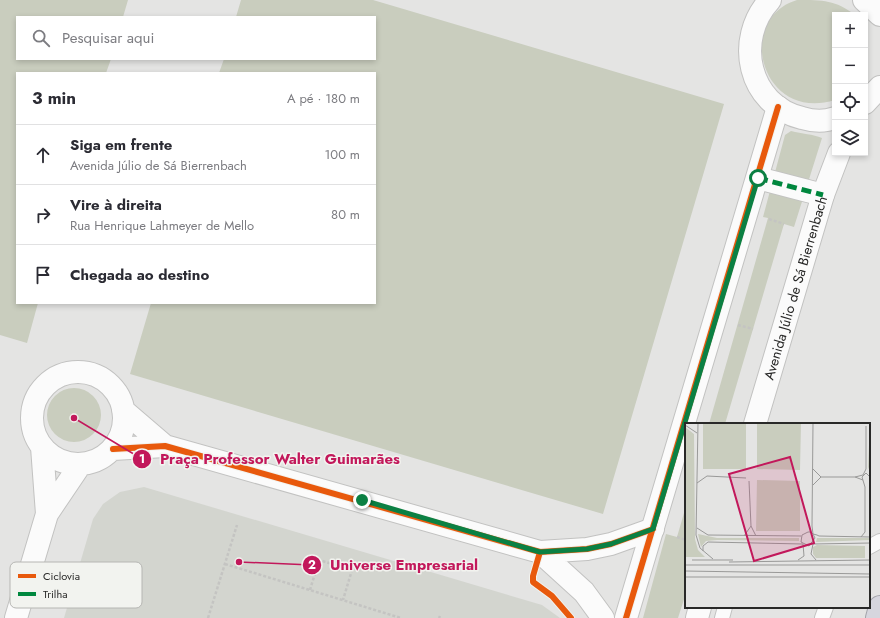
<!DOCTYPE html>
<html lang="pt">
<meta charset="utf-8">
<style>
:root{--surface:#fff;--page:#f2f2f3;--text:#2b2b33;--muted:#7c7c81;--line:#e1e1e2}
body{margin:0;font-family:Jost,sans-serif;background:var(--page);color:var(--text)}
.controls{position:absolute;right:12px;top:12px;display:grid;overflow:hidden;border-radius:0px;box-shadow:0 2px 6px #0003}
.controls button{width:36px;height:36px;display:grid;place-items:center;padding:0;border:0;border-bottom:1px solid var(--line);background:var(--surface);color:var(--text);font:20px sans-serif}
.stop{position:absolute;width:12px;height:12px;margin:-9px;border:3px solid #0b8043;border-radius:50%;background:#fff}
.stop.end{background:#0b8043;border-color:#fff;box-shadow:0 1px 4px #0008}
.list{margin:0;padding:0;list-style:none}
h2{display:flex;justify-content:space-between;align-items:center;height:52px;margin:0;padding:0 16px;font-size:17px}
h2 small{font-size:13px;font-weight:400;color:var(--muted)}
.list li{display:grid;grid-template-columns:26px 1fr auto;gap:12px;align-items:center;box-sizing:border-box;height:60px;padding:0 16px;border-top:1px solid var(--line)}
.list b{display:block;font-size:15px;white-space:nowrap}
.list p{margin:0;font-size:13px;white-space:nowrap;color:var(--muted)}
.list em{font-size:13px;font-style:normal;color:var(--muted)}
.icon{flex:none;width:22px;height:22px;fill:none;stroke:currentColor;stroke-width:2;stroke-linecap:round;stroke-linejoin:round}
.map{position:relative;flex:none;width:880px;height:618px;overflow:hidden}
.search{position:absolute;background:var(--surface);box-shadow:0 2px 6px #0003;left:16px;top:16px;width:360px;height:44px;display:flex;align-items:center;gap:10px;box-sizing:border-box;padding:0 14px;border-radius:0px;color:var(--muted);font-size:15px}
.panel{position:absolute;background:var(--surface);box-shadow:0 2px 6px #0003;left:16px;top:72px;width:360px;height:232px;border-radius:0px}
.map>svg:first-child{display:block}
.built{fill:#d3d5cf}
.green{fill:#c9cdbe}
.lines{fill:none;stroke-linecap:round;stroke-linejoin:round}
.lane-casing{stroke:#c2c2c1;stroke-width:16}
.street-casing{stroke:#c2c2c1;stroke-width:24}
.secondary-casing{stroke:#c2c2c1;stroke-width:24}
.highway-casing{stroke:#a3a4aa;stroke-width:24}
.path{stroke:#c4c4c2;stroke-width:2.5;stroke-dasharray:3 2;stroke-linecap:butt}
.lane{stroke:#fbfbfb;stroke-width:14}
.street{stroke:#fbfbfb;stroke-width:22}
.secondary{stroke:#fbfbfb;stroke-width:22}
.highway{stroke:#d6d6de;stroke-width:22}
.quiet{stroke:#00873e;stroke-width:5;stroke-dasharray:10 5;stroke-linecap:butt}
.cycleway-casing{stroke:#f2f3ef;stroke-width:8}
.cycleway{stroke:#e8590c;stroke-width:6}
.route{stroke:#0b8043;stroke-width:5}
.labels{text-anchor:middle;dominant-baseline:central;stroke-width:3;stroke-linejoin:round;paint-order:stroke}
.street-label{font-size:14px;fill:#292928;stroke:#f2f3ef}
.inset-road{fill:none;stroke:#999998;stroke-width:1}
.view{fill:#c2185b;fill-opacity:0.15;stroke:#c2185b;stroke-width:2}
.inset-edge{fill:none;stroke:#292928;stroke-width:2}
.key{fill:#f2f3ef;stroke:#b6b6b3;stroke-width:1}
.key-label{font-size:11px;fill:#292928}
.leader{fill:none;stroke:#c2185b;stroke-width:1.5}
.callout-dot{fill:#c2185b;stroke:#f2f3ef;stroke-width:1.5}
.mark-label{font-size:12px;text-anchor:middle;font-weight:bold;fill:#fff}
.callout-label{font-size:15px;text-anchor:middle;font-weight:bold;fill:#c2185b;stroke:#f2f3ef;stroke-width:3;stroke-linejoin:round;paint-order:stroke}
</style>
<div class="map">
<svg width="880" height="618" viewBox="0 0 880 618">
<rect width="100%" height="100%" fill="#e4e4e3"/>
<!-- built -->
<path class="built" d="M144,487L542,605L560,618H64L93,519L103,504L120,492Z"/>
<!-- green -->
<path class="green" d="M0,0H128L123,17H17V59H111L106,73H17V303H38L27,343L0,335Z
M241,0H373L724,104L603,514L130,374L151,303H375V73H219L224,59H375V17H236Z
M797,0C824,0 835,0 855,15H835V100C761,123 734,19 797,0Z
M865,32C869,45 869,56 865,69Z
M791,131C802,134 813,134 822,138L794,227L784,224L725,424H709L768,218L763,217L785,135Z
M47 415a27 27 0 1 1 54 0a27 27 0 1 1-54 0Z
M686,506V593L678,618H643L666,534L677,537Z"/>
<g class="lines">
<defs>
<path id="lane" d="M869,547L880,541
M722,618L725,607
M822,618L826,607"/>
<path id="street" d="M758,178L823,195
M32 418a46 46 0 1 1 92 0a46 46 0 1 1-92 0Z
M123,410L165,446
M42,447L47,514
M113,449L165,446L540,552L587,549L611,544L653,529
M540,552L584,592L603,618
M16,618L47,514L80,465"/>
<g id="secondary">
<path d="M770,0C734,39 748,105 802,118C812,121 824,122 835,118"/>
<path d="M864,0L880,15"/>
<path d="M865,103L880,87"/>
<path id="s1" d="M755,424L823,195L839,153"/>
<path d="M626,618L778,107"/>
<path d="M697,618L700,607"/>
</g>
<path id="highway" d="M877,618L880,607"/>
</defs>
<!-- lane casing -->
<use href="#lane" class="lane-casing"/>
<!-- street casing -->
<use href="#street" class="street-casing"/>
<!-- secondary casing -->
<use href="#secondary" class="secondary-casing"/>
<!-- highway casing -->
<use href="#highway" class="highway-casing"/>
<!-- path -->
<path class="path" d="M769,219L784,224
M738,325L753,329
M677,537L686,540
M225,564L401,618
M310,590L319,560L352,570L343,600
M208,618L237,525
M439,618L440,616"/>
<!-- lane -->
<use href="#lane" class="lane"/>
<!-- street -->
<use href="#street" class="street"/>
<!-- secondary -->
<use href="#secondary" class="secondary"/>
<!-- highway -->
<use href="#highway" class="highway"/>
<!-- quiet -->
<path class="quiet" d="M758,178L823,195"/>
<defs>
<path id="cycleway" d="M113,449L165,446L540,552L587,549L611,544L653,529
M540,552L533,576V582L552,596L571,618
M626,618L778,107"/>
</defs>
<!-- cycleway casing -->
<use href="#cycleway" class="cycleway-casing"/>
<!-- cycleway -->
<use href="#cycleway" class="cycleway"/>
</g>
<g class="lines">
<!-- route -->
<path class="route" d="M362,500L540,552L587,549L611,544L653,529L758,178"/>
</g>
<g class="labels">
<!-- street labels -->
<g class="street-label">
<text stroke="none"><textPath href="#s1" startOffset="142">Avenida Júlio de Sá Bierrenbach</textPath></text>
</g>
</g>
<!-- overview -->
<g transform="translate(685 423)">
<rect width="185" height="185" fill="#e4e4e3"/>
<path d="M18,0H61V46H18ZM72,0H116L115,47L72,46ZM185,0V49L183,44ZM0,4L9,11L10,116L13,127L20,134H0ZM72,57L115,58V108H71ZM13,111L32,115H114V118L32,117L21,118L16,124ZM132,115H184L185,117L131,119ZM132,122L180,123V135H131L128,131V124Z" fill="#c9cdbe"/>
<path class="inset-road" d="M13,0L11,112L15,125L28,136M128,0L127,103L128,111L130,115L124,123L116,119L117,112L123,109H126L128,111L132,112L134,113L185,114M0,2L12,10M136,54H170M178,57L170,54L178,52L181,46V3M64,58L66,103L71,113M12,60L22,53L61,55M128,62L136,54L128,46M12,105L23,112L116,113M59,113L66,103M176,114L180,109V64L177,54L181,50L185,54M18,128V123L23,119L118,121L119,133L113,137M7,137H48M131,137L126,131L128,121L185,120M44,139L185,137M0,142H185M0,148L185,151M0,154H185"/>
<path class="view" d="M105,34L129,120L69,138L44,51Z"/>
<rect width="185" height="185" class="inset-edge"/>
</g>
<!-- legend -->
<rect x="10" y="562" width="132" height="46" rx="6" class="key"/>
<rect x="18" y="574" width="18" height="4" fill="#e8590c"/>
<rect x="18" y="592" width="18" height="4" fill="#00873e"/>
<g class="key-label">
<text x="43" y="580">Ciclovia</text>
<text x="43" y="598">Trilha</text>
</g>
<!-- callouts -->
<path class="leader" d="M74 418L142 459M239 562L312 565"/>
<g class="callout-dot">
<circle cx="74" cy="418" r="4"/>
<circle cx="239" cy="562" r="4"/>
<circle cx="142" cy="459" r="10"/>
<circle cx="312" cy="565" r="10"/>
</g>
<g class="mark-label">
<text x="142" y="463">1</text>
<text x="312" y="569">2</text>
</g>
<g class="callout-label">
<text x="280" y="464">Praça Professor Walter Guimarães</text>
<text x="404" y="570">Universe Empresarial</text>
</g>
</svg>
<div class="controls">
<button>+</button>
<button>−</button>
<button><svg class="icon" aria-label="locate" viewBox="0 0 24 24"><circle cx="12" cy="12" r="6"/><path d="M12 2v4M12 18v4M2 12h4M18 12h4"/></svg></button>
<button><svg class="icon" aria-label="layers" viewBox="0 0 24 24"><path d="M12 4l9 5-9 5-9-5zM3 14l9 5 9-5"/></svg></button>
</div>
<div class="stop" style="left:758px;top:178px"></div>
<div class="stop end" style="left:362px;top:500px"></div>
<div class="search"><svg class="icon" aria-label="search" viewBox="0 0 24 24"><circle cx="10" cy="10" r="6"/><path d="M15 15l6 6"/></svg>Pesquisar aqui</div>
<section class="panel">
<h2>3 min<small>A pé · 180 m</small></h2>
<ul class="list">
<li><svg class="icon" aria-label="ahead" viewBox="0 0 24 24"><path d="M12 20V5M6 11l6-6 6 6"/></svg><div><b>Siga em frente</b><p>Avenida Júlio de Sá Bierrenbach</p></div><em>100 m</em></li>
<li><svg class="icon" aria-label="right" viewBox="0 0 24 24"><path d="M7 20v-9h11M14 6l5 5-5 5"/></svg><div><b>Vire à direita</b><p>Rua Henrique Lahmeyer de Mello</p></div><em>80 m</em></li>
<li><svg class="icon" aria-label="arrive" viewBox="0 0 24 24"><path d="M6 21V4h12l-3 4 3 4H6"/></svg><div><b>Chegada ao destino</b></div></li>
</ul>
</section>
</div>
